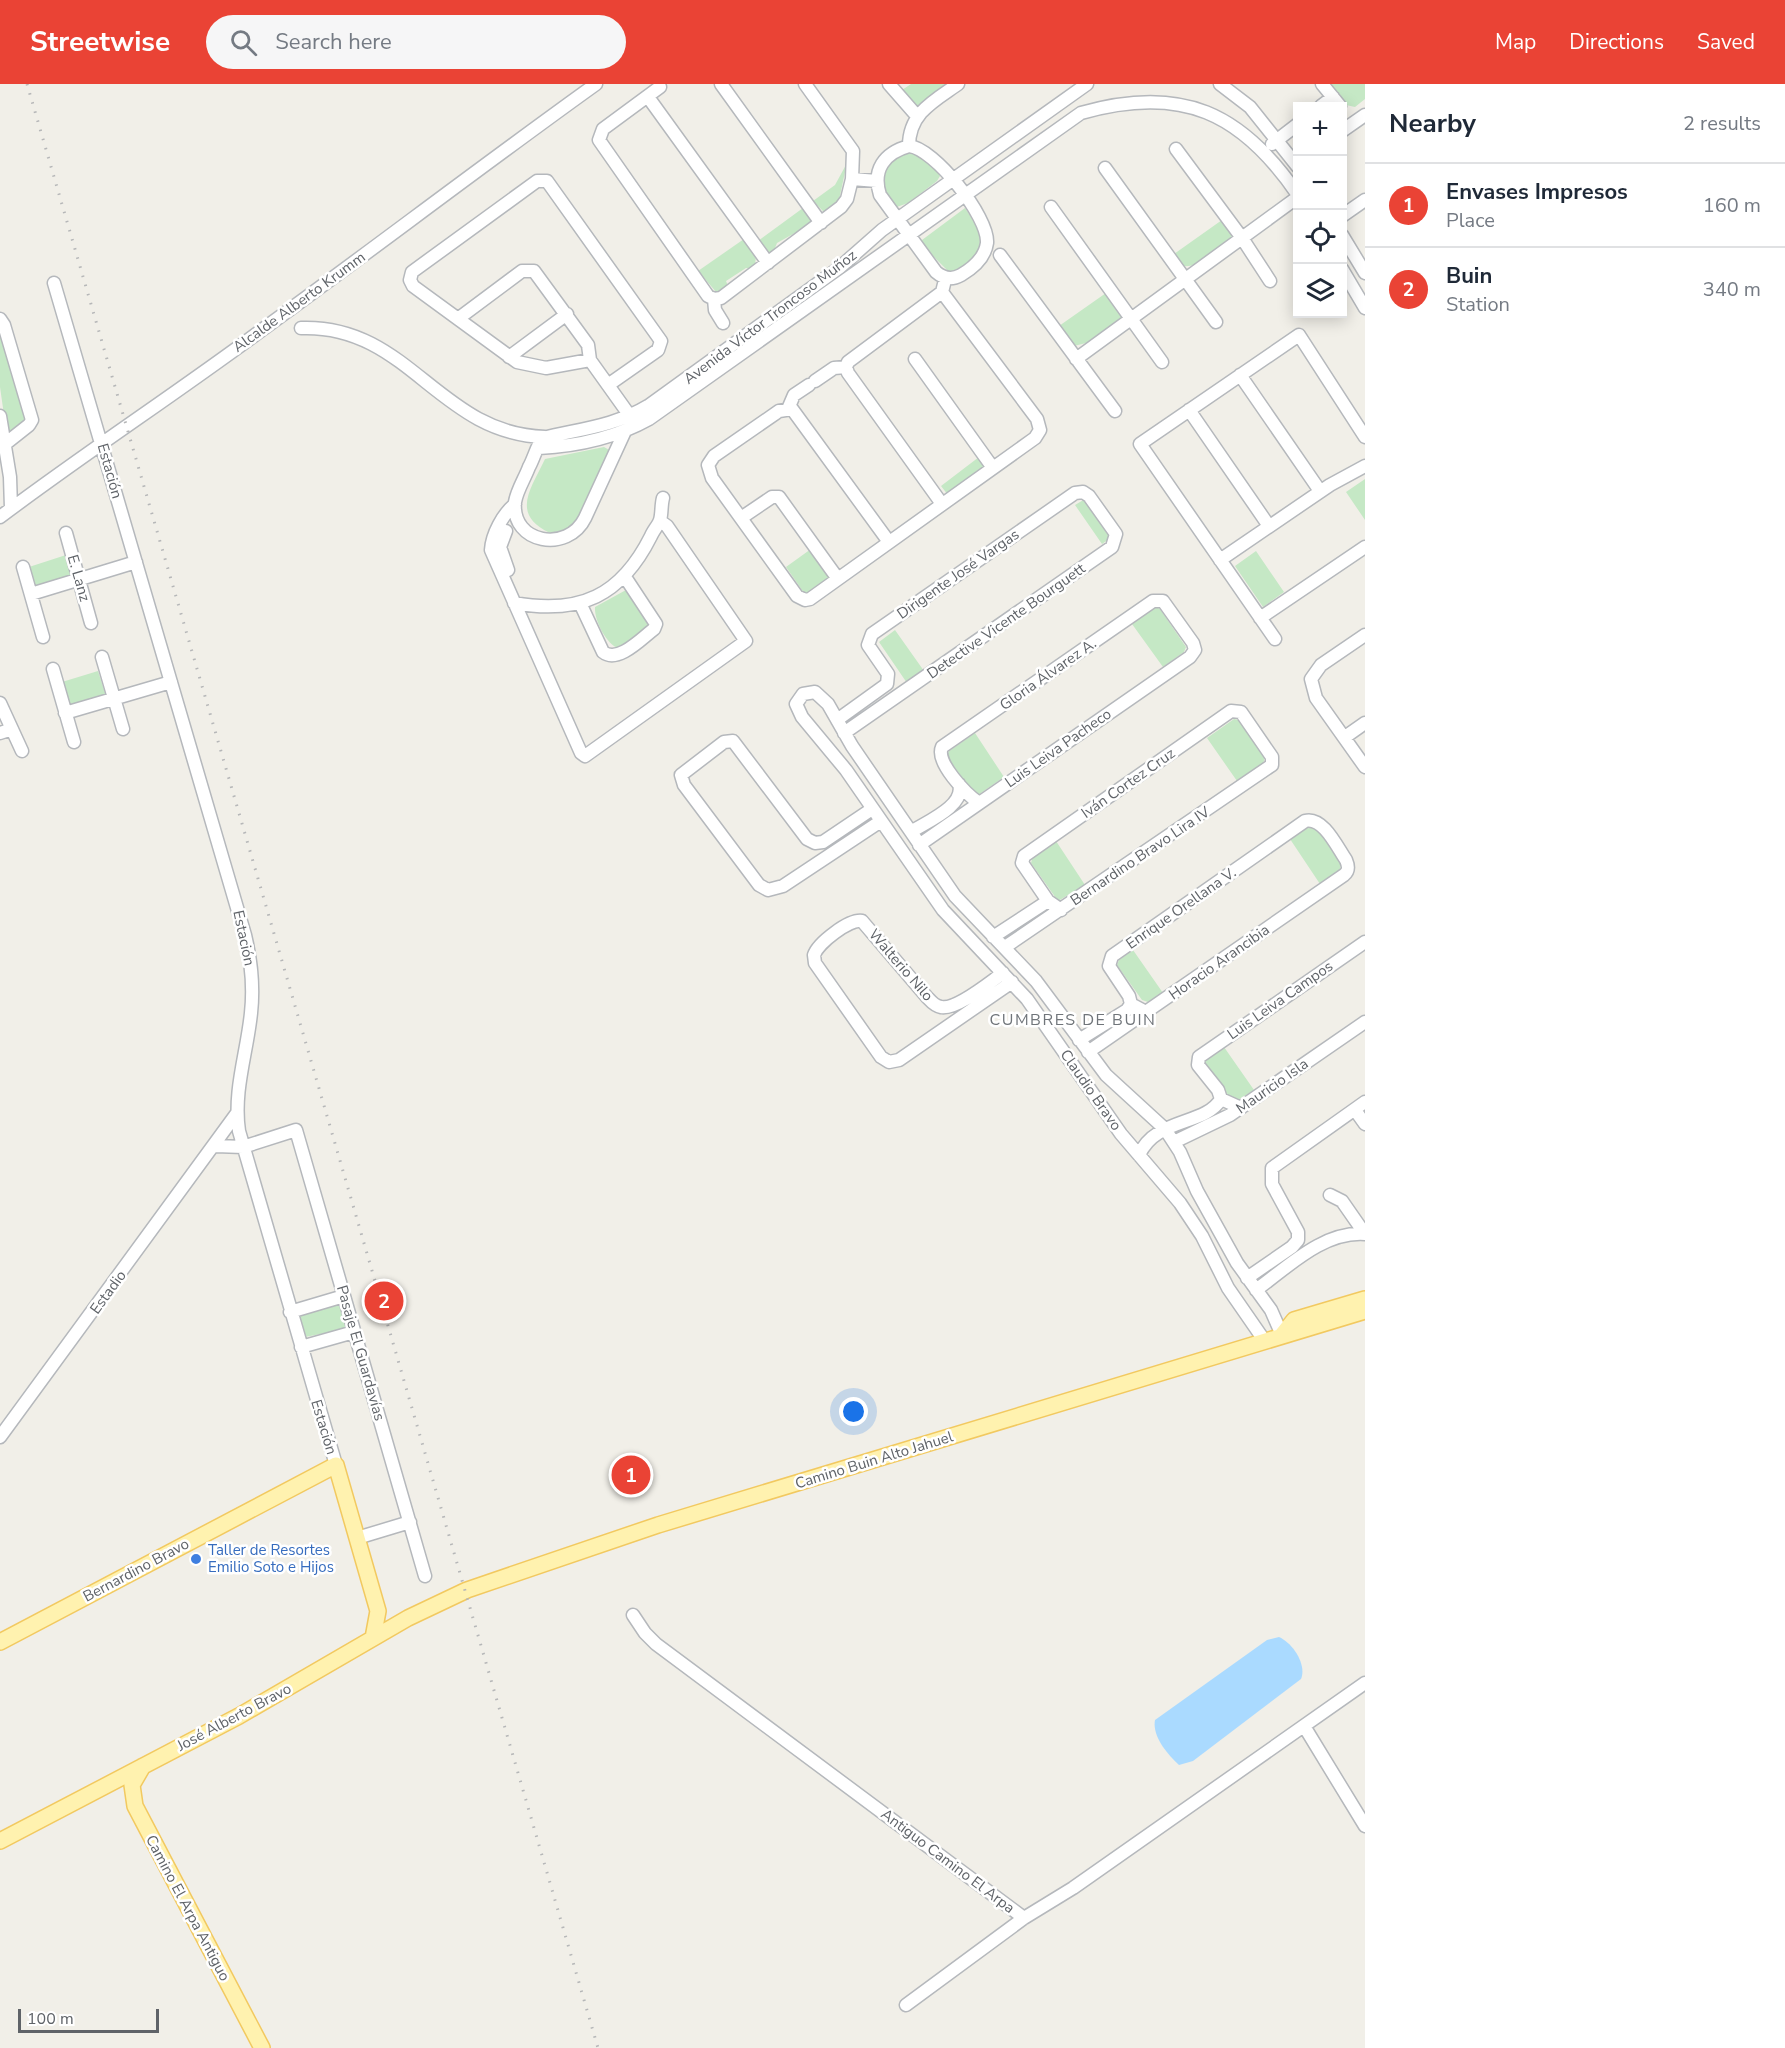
<!DOCTYPE html>
<meta charset="utf-8">
<style>
:root{--surface:#fff;--page:#f6f6f7;--text:#1f2937;--muted:#747a83;--line:#e0e1e3;--accent:#ea4335}
body{margin:0;font-family:"Nunito Sans",sans-serif;background:var(--page);color:var(--text)}
.controls{position:absolute;right:18px;top:18px;display:grid;overflow:hidden;border-radius:0px;box-shadow:0 3px 15px #0003}
.controls button{width:54px;height:54px;display:grid;place-items:center;padding:0;border:0;border-bottom:2px solid var(--line);background:var(--surface);color:var(--text);font:30px sans-serif}
.scale{position:absolute;left:18px;bottom:15px;width:141px;box-sizing:border-box;padding-left:6px;border:3px solid #5f6368;border-top:0;font-size:16px;line-height:21px;white-space:nowrap;color:#5f6368;-webkit-text-stroke:4px #fff;paint-order:stroke}
.you{position:absolute;left:854px;top:1328px;width:21px;height:21px;margin:-15px;border:4px solid #fff;border-radius:50%;background:#1a73e8;box-shadow:0 0 0 9px #1a73e833}
.badge{display:grid;place-items:center;width:39px;height:39px;border-radius:50%;background:var(--accent);color:#fff;font-size:20px;font-weight:700}
.pin{position:absolute;translate:-50% -50%;border:3px solid #fff;box-shadow:0 2px 6px #0006}
.list{margin:0;padding:0;list-style:none}
h2{display:flex;justify-content:space-between;align-items:center;height:78px;margin:0;padding:0 24px;font-size:26px}
h2 small{font-size:20px;font-weight:400;color:var(--muted)}
.list li{display:grid;grid-template-columns:39px 1fr auto;gap:18px;align-items:center;box-sizing:border-box;height:84px;padding:0 24px;border-top:2px solid var(--line)}
.list b{display:block;font-size:22px;white-space:nowrap}
.list p{margin:0;font-size:20px;white-space:nowrap;color:var(--muted)}
.list em{font-size:20px;font-style:normal;color:var(--muted)}
.icon{flex:none;width:33px;height:33px;fill:none;stroke:currentColor;stroke-width:2;stroke-linecap:round;stroke-linejoin:round}
.map{position:relative;flex:none;width:1365px;height:1964px;overflow:hidden}
header{display:flex;align-items:center;gap:36px;box-sizing:border-box;height:84px;padding:0 30px;background:var(--accent);color:#fff}
header strong{font-size:28px}
nav{display:flex;gap:33px;margin-inline-start:auto;font-size:21px}
.search{width:420px;height:54px;background:var(--page);display:flex;align-items:center;gap:15px;box-sizing:border-box;padding:0 21px;border-radius:33px;color:var(--muted);font-size:22px}
main{display:flex}
aside{flex:1;background:var(--surface)}
.map>svg:first-child{display:block}
.green{fill:#c5e8c5}
.water{fill:#aadaff}
.lines{fill:none;stroke-linecap:round;stroke-linejoin:round}
.minor-casing{stroke:#b5b8bc;stroke-width:15}
.major-casing{stroke:#f2c960;stroke-width:18}
.minor{stroke:#fff;stroke-width:12}
.major{stroke:#fff2af;stroke-width:15}
.rail{stroke:#b6b7b8;stroke-width:3;stroke-dasharray:1.5 8;stroke-linecap:butt}
.shop-dot{fill:#3f7fe0;stroke:#fff;stroke-width:2}
.labels{text-anchor:middle;dominant-baseline:central;stroke-width:5;stroke-linejoin:round;paint-order:stroke}
.street-label{font-size:15px;fill:#5f6368;stroke:#fff}
.shop-label{font-size:15px;fill:#366cbe;stroke:#fff;text-anchor:start}
.neighbourhood-label{font-size:16px;letter-spacing:1.5px;fill:#70757a;stroke:#fff}
</style>
<header>
<strong>Streetwise</strong>
<div class="search"><svg class="icon" aria-label="search" viewBox="0 0 24 24"><circle cx="10" cy="10" r="6"/><path d="M15 15l6 6"/></svg>Search here</div>
<nav><a>Map</a><a>Directions</a><a>Saved</a></nav>
</header>
<main>
<div class="map">
<svg width="1365" height="1964" viewBox="0 0 1365 1964">
<rect width="100%" height="100%" fill="#f1efe8"/>
<!-- green -->
<path class="green" d="M911,0H951L921,21L916,22L902,6Z
M1330,0H1365V15L1355,23L1346,21Z
M912,66L937,86L940,92L937,97L908,119L894,124C874,98 880,75 912,66Z
M847,79L839,116L824,128L813,117L835,101Z
M803,124L811,137L809,141L777,159L773,169H767L758,157Z
M965,124C978,143 990,162 967,179C961,183 957,187 950,189L923,162L922,156Z
M1222,136L1232,151L1231,155C1218,165 1200,184 1183,182L1174,170Z
M744,155L756,172L755,181L751,185L746,184L726,197L728,202L717,209L698,187Z
M1106,209L1122,234L1086,259L1074,262L1059,242Z
M0,248L26,338L7,352L0,303Z
M604,363L611,367L610,374L573,444L550,449C510,430 531,405 545,375Z
M979,373L987,383L948,411L941,402Z
M1365,395V436L1346,408Z
M1085,415L1112,453L1102,460L1075,421Z
M811,465L832,495L811,510L804,509L786,483Z
M1256,467L1284,508L1263,523L1235,482Z
M66,471L73,490L35,502L29,483Z
M626,506L632,507L652,538L650,544L619,565C606,560 594,536 595,523Z
M1156,523L1160,525L1186,563L1184,568L1163,583L1132,540Z
M895,546L924,587L907,599L879,558Z
M98,587L106,612L70,623L62,598Z
M1234,635L1239,636L1265,673L1263,680L1237,697L1207,654Z
M975,649L1004,693L978,711L972,709L947,672L949,667Z
M1306,741L1317,744L1341,780L1340,786L1320,800L1288,752Z
M1056,757L1085,801L1058,817L1031,779L1033,772Z
M1133,866L1163,909L1148,918L1142,916L1117,881L1119,876Z
M1224,963L1254,1006L1238,1016L1229,1012L1203,981L1204,976Z
M339,1219L346,1245L305,1253L299,1229Z"/>
<!-- water -->
<path class="water" d="M1279,1553C1293,1559 1307,1581 1301,1595L1193,1677L1179,1681C1167,1670 1152,1652 1155,1636L1267,1556Z"/>
<g class="lines">
<defs>
<path id="minor" d="M721,0L821,139
M889,0L917,32
M1220,0L1250,23L1298,83
M1322,0L1340,22
M660,3L603,45L599,56L708,212L714,215L715,226L723,239
M648,13L768,179
M1321,22L1333,13
M1342,47L1365,31
M1272,60L1298,40
M909,62C934,64 989,133 987,159C985,173 973,184 961,191C952,196 944,195 936,188L880,111C872,86 884,69 909,62Z
M909,62C909,29 934,17 958,0
M1176,65L1242,154L1270,197
M1105,84L1216,238
M852,95L877,97
M1051,123L1162,278
M1342,132L1365,116
M1342,151L1365,189
M1000,171L1115,327
M1342,185L1365,224
M54,199L245,851C251,876 254,902 251,929C247,969 233,1007 239,1047L336,1381
M714,215L721,214L841,123L847,115L852,95L853,67L805,0
M459,234L522,187H534L588,261L590,276L630,332
M0,235L4,241L32,336L29,341L5,360
M301,244C409,240 438,350 545,353
M509,273L567,230
M915,275L993,384
M1076,275L1298,113
M590,276L546,284L517,278L413,202L410,196L412,188L537,97H547L661,257L658,266L608,301
M846,283L848,289L942,420
M846,283L848,278L942,208L944,200
M1240,291L1320,407
M815,297L834,284L846,283
M788,325L794,311L809,301
M1189,326L1269,442
M0,332L10,393L11,424
M625,347L585,434C568,469 511,460 515,418C517,406 525,394 529,383C534,374 537,361 543,354C580,345 615,342 648,322L839,184L882,146L1087,0
M539,364C578,362 615,354 649,335L1081,29C1182,0 1242,29 1298,111
M515,420C503,430 492,450 491,466L581,669L585,672L746,557L667,442L660,437
M0,433C85,369 174,311 259,248C372,166 483,81 596,0
M741,434L772,413H779L838,495
M506,447L500,463L508,486
M66,449L91,539
M889,458L792,325L779,327L714,372L708,381L712,394L797,512L805,516L810,515L1035,354L1040,346L1037,335L942,208
M1220,476L1330,401L1365,382
M23,483L43,553
M31,510L136,478
M514,519C580,531 621,512 651,452C653,447 659,440 660,436C662,430 661,421 663,414
M580,519L603,568C618,580 642,554 654,545L656,540L625,493
M1260,534L1365,463
M1365,551L1321,581L1311,595L1316,614L1365,683
M1275,555L1140,360L1299,251L1365,353
M102,573L123,645
M53,585L74,658
M0,619L22,667
M65,629L171,598
M837,636L887,600L888,590L868,561L872,550L1075,409L1083,408L1089,412L1116,450L1112,463L844,649
M0,649L12,645
M1345,653L1365,639
M872,725L823,758L815,759L807,755L733,657L724,658L681,691L684,701L759,801L768,806L783,802L881,737
M911,748C926,738 966,722 959,700
M919,761L1190,573L1195,566L1193,559L1163,517H1153L942,663C935,678 966,710 979,719
M993,853L1048,817
M1005,863L1272,681V673L1241,628L1231,627L1024,772L1022,779L1048,817L1061,826
M1003,889C990,898 957,926 941,923C934,922 930,916 926,912L862,837C849,835 818,859 814,871L815,879L881,973L889,978L899,976L1012,898
M1079,956L1127,926L1131,920
M1088,968L1344,791C1349,787 1349,783 1346,776C1337,763 1323,732 1305,737L1112,872L1109,882L1129,912L1131,920L1146,928
M1241,1024L1221,1015L1218,1006L1198,981L1199,973L1365,858
M1355,1026L1365,1040
M1174,1058L1230,1031L1365,938
M216,1062L243,1063L296,1046L425,1492
M1139,1071C1156,1033 1205,1042 1221,1015
M1330,1111L1342,1117L1365,1150
M1247,1194L1292,1163L1298,1156V1148L1272,1100V1084L1365,1018
M1256,1206C1288,1183 1323,1147 1365,1150
M290,1228L344,1212
M1264,1256L1228,1204L1202,1152L1180,1119L1121,1050L1027,915L943,826L846,686L802,633L796,620L803,610L815,608L828,620L852,662L955,812L1036,897L1106,991L1165,1045L1180,1068L1197,1107L1237,1179L1271,1226L1282,1251
M301,1263L354,1248
M0,1353L237,1029
M357,1454L410,1438
M633,1531L645,1549L656,1560L1024,1834
M1304,1642L1365,1742
M906,1921L1024,1834L1073,1804L1365,1599"/>
<path id="major" d="M1282,1251L1294,1236L1365,1215
M0,1558L336,1381L378,1527L373,1554
M143,1682L132,1701L135,1722L262,1964
M0,1757L239,1632L408,1534L467,1506L658,1441L1365,1227"/>
</defs>
<!-- minor casing -->
<use href="#minor" class="minor-casing"/>
<!-- major casing -->
<use href="#major" class="major-casing"/>
<!-- minor -->
<use href="#minor" class="minor"/>
<!-- major -->
<use href="#major" class="major"/>
<!-- rail -->
<path class="rail" d="M27,0L598,1964"/>
</g>
<!-- markers -->
<circle class="shop-dot" cx="196" cy="1475" r="6"/>
<g class="labels">
<!-- street labels -->
<g class="street-label">
<text transform="translate(299 218) rotate(-36)">Alcalde Alberto Krumm</text>
<text transform="translate(770 233) rotate(-37)">Avenida Víctor Troncoso Muñoz</text>
<text transform="translate(110 387) rotate(74)">Estación</text>
<text transform="translate(958 490) rotate(-35)">Dirigente José Vargas</text>
<text transform="translate(79 494) rotate(74)">E. Lanz</text>
<text transform="translate(1006 537) rotate(-35)">Detective Vicente Bourguett</text>
<text transform="translate(1048 590) rotate(-35)">Gloria Álvarez A.</text>
<text transform="translate(1058 664) rotate(-35)">Luis Leiva Pacheco</text>
<text transform="translate(1128 699) rotate(-35)">Iván Cortez Cruz</text>
<text transform="translate(1140 772) rotate(-34)">Bernardino Bravo Lira IV</text>
<text transform="translate(1181 824) rotate(-35)">Enrique Orellana V.</text>
<text transform="translate(244 854) rotate(78)">Estación</text>
<text transform="translate(1219 878) rotate(-35)">Horacio Arancibia</text>
<text transform="translate(901 881) rotate(49)">Walterio Nilo</text>
<text transform="translate(1280 916) rotate(-35)">Luis Leiva Campos</text>
<text transform="translate(1272 1002) rotate(-35)">Mauricio Isla</text>
<text transform="translate(1091 1006) rotate(55)">Claudio Bravo</text>
<text transform="translate(108 1208) rotate(-54)">Estadio</text>
<text transform="translate(361 1269) rotate(74)">Pasaje El Guardavías</text>
<text transform="translate(324 1343) rotate(73)">Estación</text>
<text transform="translate(874 1376) rotate(-17)">Camino Buin Alto Jahuel</text>
<text transform="translate(136 1486) rotate(-28)">Bernardino Bravo</text>
<text transform="translate(234 1633) rotate(-28)">José Alberto Bravo</text>
<text transform="translate(948 1777) rotate(37)">Antiguo Camino El Arpa</text>
<text transform="translate(188 1824) rotate(62)">Camino El Arpa Antiguo</text>
</g>
<!-- shop labels -->
<g class="shop-label">
<text x="208" y="1466">Taller de Resortes<tspan x="208" dy="17">Emilio Soto e Hijos</tspan></text>
</g>
<!-- neighbourhood labels -->
<g class="neighbourhood-label">
<text x="1073" y="936">CUMBRES DE BUIN</text>
</g>
</g>
</svg>
<div class="controls">
<button>+</button>
<button>−</button>
<button><svg class="icon" aria-label="locate" viewBox="0 0 24 24"><circle cx="12" cy="12" r="6"/><path d="M12 2v4M12 18v4M2 12h4M18 12h4"/></svg></button>
<button><svg class="icon" aria-label="layers" viewBox="0 0 24 24"><path d="M12 4l9 5-9 5-9-5zM3 14l9 5 9-5"/></svg></button>
</div>
<div class="scale">100 m</div>
<div class="you"></div>
<div class="pin badge" style="left:631px;top:1391px">1</div>
<div class="pin badge" style="left:384px;top:1217px">2</div>
</div>
<aside>
<h2>Nearby<small>2 results</small></h2>
<ul class="list">
<li><span class="badge">1</span><div><b>Envases Impresos</b><p>Place</p></div><em>160 m</em></li>
<li><span class="badge">2</span><div><b>Buin</b><p>Station</p></div><em>340 m</em></li>
</ul>
</aside>
</main>
